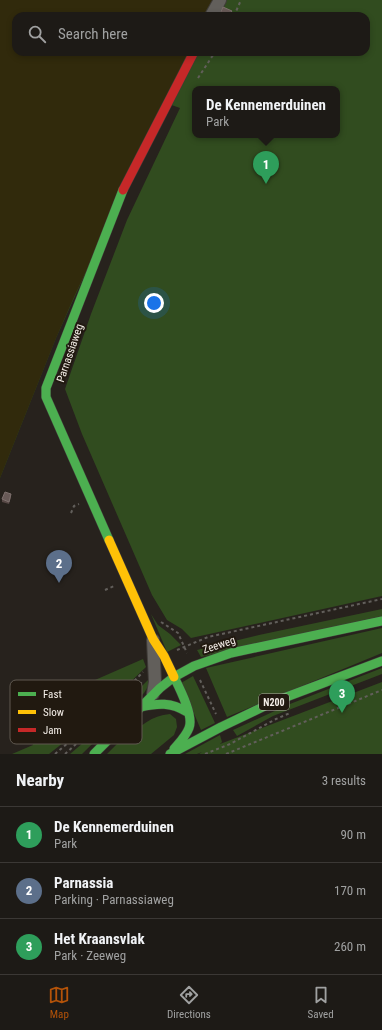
<!DOCTYPE html>
<meta charset="utf-8">
<style>
:root{--surface:#1d1a16;--page:#2a2723;--text:#f1f3f6;--muted:#a0a1a1;--line:#3b3835;--accent:#b45309}
body{margin:0;font-family:"Roboto Condensed",sans-serif;background:var(--page);color:var(--text)}
.you{position:absolute;left:154px;top:303px;width:14px;height:14px;margin:-10px;border:3px solid #fff;border-radius:50%;background:#1a73e8;box-shadow:0 0 0 6px #1a73e833}
.badge{display:grid;place-items:center;width:26px;height:26px;border-radius:50%;background:var(--accent);color:#fff;font-size:13px;font-weight:700}
.pin{position:absolute;translate:-50% -33px;filter:drop-shadow(0 1px 2px #0008)}
.pin::after{content:'';position:absolute;top:21px;width:14px;height:12px;background:inherit;clip-path:polygon(0 0,100% 0,50% 100%)}
.popup{position:absolute;left:192px;top:86px;width:148px;height:52px;box-sizing:border-box;display:grid;place-content:center;border-radius:8px;background:var(--surface);filter:drop-shadow(0 1px 3px #0005);font-size:13px;white-space:nowrap;color:var(--muted)}
.popup b{font-size:15px;color:var(--text)}
.popup::after{content:'';position:absolute;left:50%;top:100%;margin-left:-8px;border:8px solid transparent;border-top-color:var(--surface)}
.list{margin:0;padding:0;list-style:none}
h2{display:flex;justify-content:space-between;align-items:center;height:52px;margin:0;padding:0 16px;font-size:17px}
h2 small{font-size:13px;font-weight:400;color:var(--muted)}
.list li{display:grid;grid-template-columns:26px 1fr auto;gap:12px;align-items:center;box-sizing:border-box;height:56px;padding:0 16px;border-top:1px solid var(--line)}
.list b{display:block;font-size:15px;white-space:nowrap}
.list p{margin:0;font-size:13px;white-space:nowrap;color:var(--muted)}
.list em{font-size:13px;font-style:normal;color:var(--muted)}
.icon{flex:none;width:22px;height:22px;fill:none;stroke:currentColor;stroke-width:2;stroke-linecap:round;stroke-linejoin:round}
.map{position:relative;flex:none;width:382px;height:754px;overflow:hidden}
.search{position:absolute;background:var(--surface);box-shadow:0 2px 6px #0003;left:12px;right:12px;top:12px;height:44px;display:flex;align-items:center;gap:10px;box-sizing:border-box;padding:0 14px;border-radius:12px;color:var(--muted);font-size:15px}
.sheet{height:220px;background:var(--surface)}
nav{display:flex;justify-content:space-around;align-items:center;box-sizing:border-box;height:56px;border-top:1px solid var(--line);background:var(--surface);font-size:11px;color:var(--muted)}
nav a{display:grid;justify-items:center;gap:2px}
nav .on{color:var(--accent)}
.map>svg:first-child{display:block}
.green{fill:#314c1f;fill-rule:evenodd}
.sand{fill:#312a0c}
.lines{fill:none;stroke-linecap:round;stroke-linejoin:round}
.street-casing{stroke:#403d39;stroke-width:14}
.fast-casing{stroke:#403d39;stroke-width:10}
.slow-casing{stroke:#403d39;stroke-width:10}
.jam-casing{stroke:#403d39;stroke-width:10}
.path{stroke:#625f5b;stroke-width:2;stroke-dasharray:3 3;stroke-linecap:butt}
.street{stroke:#625f5b;stroke-width:12}
.fast{stroke:#4caf50;stroke-width:9}
.slow{stroke:#ffc107;stroke-width:9}
.jam{stroke:#c62828;stroke-width:9}
.wall{fill:#574845}
.shaded-wall{fill:#3d322e}
.building{fill:#685a57;stroke:#7e716e}
.labels{text-anchor:middle;dominant-baseline:central;stroke-width:4;stroke-linejoin:round;paint-order:stroke}
.shield{fill:#211910;stroke:#b5aea7;stroke-width:1}
.shield-label{font-size:10px;font-weight:bold;fill:#f4eee8}
.street-label{font-size:11px;fill:#f4eee8;stroke:#211910}
.key{fill:#211910;stroke:#605951;stroke-width:1}
.key-label{font-size:11px;fill:#f4eee8}
</style>
<div class="map">
<svg width="382" height="754" viewBox="0 0 382 754">
<rect width="100%" height="100%" fill="#27221d"/>
<!-- green -->
<path class="green" d="M0,0H382V596L191,638L182,629L167,620L152,595L82,434L65,389L91,314L127,220L180,108L163,102L56,338L0,478ZM16,16H366V52H16ZM195,89H337V135H195Z
M382,609V616L201,657L197,650L259,635Z
M151,614L158,625L170,634L181,645L167,652Z
M382,628V653L227,717L206,668Z
M143,659L146,667L87,724L49,754H12L33,745L31,738L82,715L79,707L84,703L79,687Z
M382,668V674L273,716L237,736L233,730L290,704Z
M193,676L215,723L201,730L181,683Z
M148,680L150,683L144,693L82,754H70L97,731Z
M382,682V754H199L202,752L197,754H185L220,735L222,742L220,744Z
M170,714L176,719L177,727L174,735L151,754H107L125,736L128,738C141,725 151,716 170,714Z"/>
<!-- sand -->
<path class="sand" d="M0,0H215L207,16H16V52H188L74,297L56,338L0,478Z"/>
<g class="lines">
<defs>
<path id="street" d="M211,16L220,0
M153,694L155,682L153,640"/>
<path id="fast" d="M109,540L46,397V388L123,190
M174,677C180,689 194,716 189,728C186,736 179,743 174,749
M140,707C158,703 171,702 187,712
M94,754L160,688L174,677L194,666L231,653L382,621
M170,754L221,727L273,702L382,661"/>
<path id="slow" d="M109,540L153,639L164,656L174,677"/>
<path id="jam" d="M123,190L194,52"/>
</defs>
<!-- street casing -->
<use href="#street" class="street-casing"/>
<!-- fast casing -->
<use href="#fast" class="fast-casing"/>
<!-- slow casing -->
<use href="#slow" class="slow-casing"/>
<!-- jam casing -->
<use href="#jam" class="jam-casing"/>
<!-- path -->
<path class="path" d="M234,16L241,0
M198,78L215,52
M71,513L74,506L79,504
M105,590L114,586
M161,622L178,633L187,653
M177,650L208,637L382,599
M200,680L216,714
M55,754L104,712L143,672
M65,754L129,696L143,681
M205,754L230,744L276,719L290,713
M226,754L382,690"/>
<!-- street -->
<use href="#street" class="street"/>
<!-- fast -->
<use href="#fast" class="fast"/>
<!-- slow -->
<use href="#slow" class="slow"/>
<!-- jam -->
<use href="#jam" class="jam"/>
</g>
<!-- wall -->
<path class="wall" d="M11,497L9,504L2,502V499Z"/>
<!-- shaded-wall -->
<path class="shaded-wall" d="M232,11V14L230,16H228Z"/>
<!-- building -->
<path class="building" d="M223,7L232,11L228,16H219Z
M5,492L11,494L9,502L2,499Z"/>
<g class="labels">
<!-- shield labels -->
<rect class="shield" x="259" y="694" width="30" height="16" rx="3"/>
<g class="shield-label">
<text x="274" y="702">N200</text>
</g>
<!-- street labels -->
<g class="street-label">
<text transform="translate(70 353) rotate(-71)">Parnassiaweg</text>
<text transform="translate(219 645) rotate(-18)">Zeeweg</text>
</g>
</g>
<!-- legend -->
<rect x="10" y="680" width="132" height="64" rx="6" class="key"/>
<rect x="18" y="692" width="18" height="4" fill="#4caf50"/>
<rect x="18" y="710" width="18" height="4" fill="#ffc107"/>
<rect x="18" y="728" width="18" height="4" fill="#c62828"/>
<g class="key-label">
<text x="43" y="698">Fast</text>
<text x="43" y="716">Slow</text>
<text x="43" y="734">Jam</text>
</g>
</svg>
<div class="you"></div>
<div class="pin badge" style="left:266px;top:184px;background:#2e9e5b">1</div>
<div class="popup"><b>De Kennemerduinen</b>Park</div>
<div class="pin badge" style="left:59px;top:583px;background:#5c6f8a">2</div>
<div class="pin badge" style="left:342px;top:713px;background:#2e9e5b">3</div>
<div class="search"><svg class="icon" aria-label="search" viewBox="0 0 24 24"><circle cx="10" cy="10" r="6"/><path d="M15 15l6 6"/></svg>Search here</div>
</div>
<section class="sheet">
<h2>Nearby<small>3 results</small></h2>
<ul class="list">
<li><span class="badge" style="background:#2e9e5b">1</span><div><b>De Kennemerduinen</b><p>Park</p></div><em>90 m</em></li>
<li><span class="badge" style="background:#5c6f8a">2</span><div><b>Parnassia</b><p>Parking · Parnassiaweg</p></div><em>170 m</em></li>
<li><span class="badge" style="background:#2e9e5b">3</span><div><b>Het Kraansvlak</b><p>Park · Zeeweg</p></div><em>260 m</em></li>
</ul>
</section>
<nav>
<a class="on"><svg class="icon" aria-label="map" viewBox="0 0 24 24"><path d="M3 6l6-2 6 2 6-2v14l-6 2-6-2-6 2zM9 4v14M15 6v14"/></svg>Map</a>
<a><svg class="icon" aria-label="directions" viewBox="0 0 24 24"><path d="M12 3l9 9-9 9-9-9zM9 14v-3h6M13 9l2 2-2 2"/></svg>Directions</a>
<a><svg class="icon" aria-label="saved" viewBox="0 0 24 24"><path d="M7 4h10v16l-5-4-5 4z"/></svg>Saved</a>
</nav>
